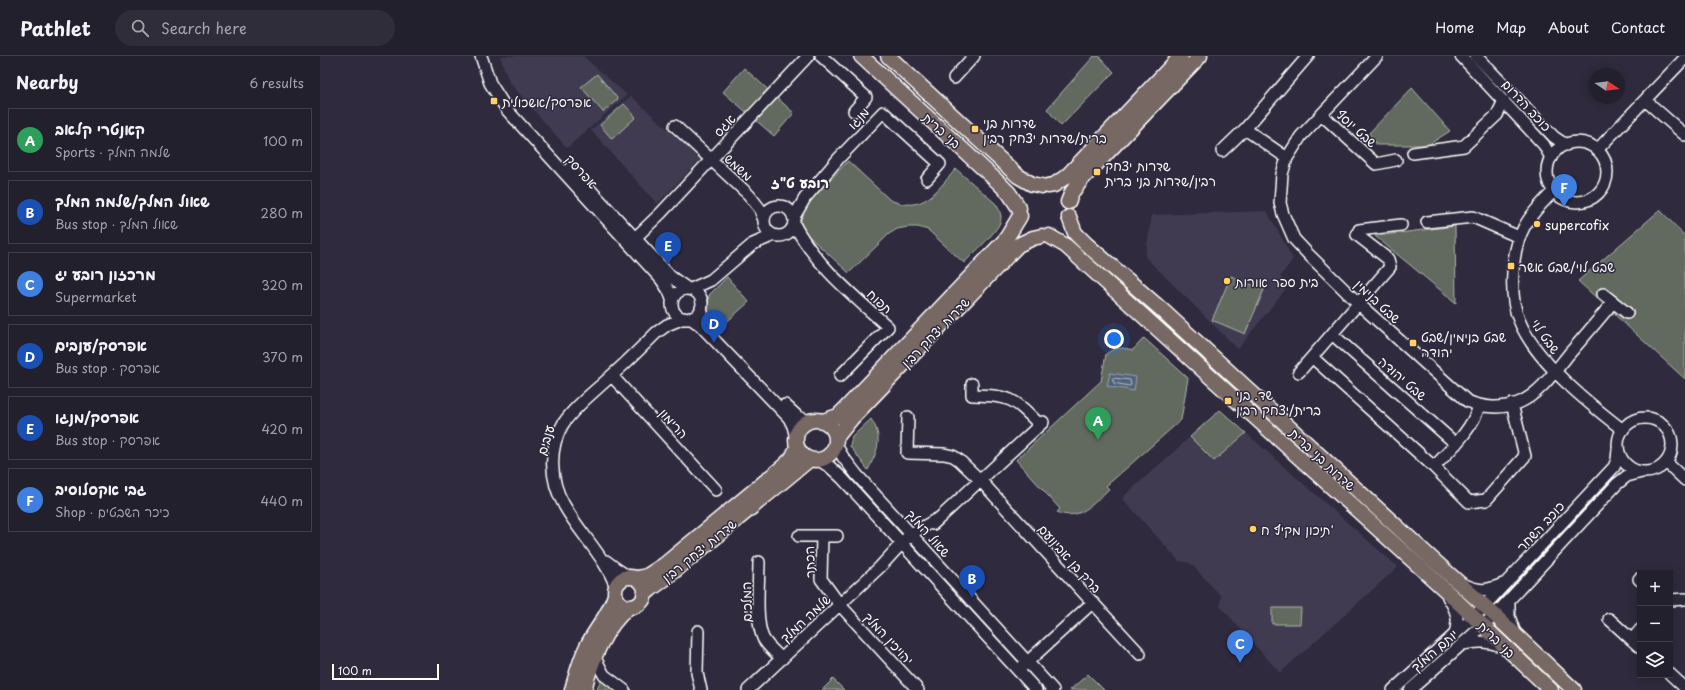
<!DOCTYPE html>
<meta charset="utf-8">
<style>
:root{--surface:#23202e;--page:#2f2d3a;--text:#f1f3f6;--muted:#a3a3aa;--line:#403e4a;--accent:#d93025}
body{margin:0;font-family:"Playpen Sans","Playpen Sans Hebrew",sans-serif;background:var(--page);color:var(--text)}
.controls{position:absolute;right:12px;bottom:12px;display:grid;overflow:hidden;border-radius:0px;box-shadow:0 2px 10px #0003}
.controls button{width:36px;height:36px;display:grid;place-items:center;padding:0;border:0;border-bottom:1px solid var(--line);background:var(--surface);color:var(--text);font:20px sans-serif}
.compass{position:absolute;left:1269px;top:12px;width:36px;height:36px;border-radius:50%;background:var(--surface);box-shadow:0 2px 10px #0003;rotate:103deg}
.scale{position:absolute;left:12px;bottom:10px;width:107px;box-sizing:border-box;padding-left:4px;border:2px solid #fff;border-top:0;font-size:11px;line-height:14px;white-space:nowrap;color:#fff;-webkit-text-stroke:3px #2f2a3d;paint-order:stroke}
.you{position:absolute;left:794px;top:283px;width:14px;height:14px;margin:-10px;border:3px solid #fff;border-radius:50%;background:#1a73e8;box-shadow:0 0 0 6px #1a73e833}
.badge{display:grid;place-items:center;width:26px;height:26px;border-radius:50%;background:var(--accent);color:#fff;font-size:13px;font-weight:700}
.pin{position:absolute;translate:-50% -33px;filter:drop-shadow(0 1px 2px #0008)}
.pin::after{content:'';position:absolute;top:21px;width:14px;height:12px;background:inherit;clip-path:polygon(0 0,100% 0,50% 100%)}
.list{margin:0;padding:0;list-style:none}
h2{display:flex;justify-content:space-between;align-items:center;height:52px;margin:0;padding:0 16px;font-size:17px}
h2 small{font-size:13px;font-weight:400;color:var(--muted)}
.list li{display:grid;grid-template-columns:26px 1fr auto;gap:12px;align-items:center;box-sizing:border-box;height:64px;margin:0 8px 8px;padding:0 8px;border:1px solid var(--line);border-radius:0px}
.list b{display:block;font-size:15px;white-space:nowrap}
.list p{margin:0;font-size:13px;white-space:nowrap;color:var(--muted)}
.list em{font-size:13px;font-style:normal;color:var(--muted)}
.icon{flex:none;width:22px;height:22px;fill:none;stroke:currentColor;stroke-width:2;stroke-linecap:round;stroke-linejoin:round}
.map{position:relative;flex:none;width:1365px;height:634px;overflow:hidden}
header{display:flex;align-items:center;gap:24px;box-sizing:border-box;height:56px;padding:0 20px;background:var(--surface);border-bottom:1px solid var(--line)}
header strong{font-size:19px}
nav{display:flex;gap:22px;margin-inline-start:auto;font-size:14px}
.search{width:280px;height:36px;background:var(--page);display:flex;align-items:center;gap:10px;box-sizing:border-box;padding:0 14px;border-radius:22px;color:var(--muted);font-size:15px}
main{display:flex}
aside{flex:1;background:var(--surface)}
.map>svg:first-child{display:block}
.built{fill:#3f3b51}
.green{fill:#626b5e;stroke:#b0b5ae}
.water{fill:#4f627a;stroke:#95a1af}
.lines{fill:none;stroke-linecap:round;stroke-linejoin:round}
.shore{stroke:#b9c0ca;stroke-width:1}
.minor-casing{stroke:#fff;stroke-width:14}
.major-casing{stroke:#fff;stroke-width:17}
.minor{stroke:#2f2a3d;stroke-width:11}
.major{stroke:#776864;stroke-width:14}
.poi-dot{fill:#ffd166;stroke:#2f2a3d;stroke-width:1.5}
.labels{text-anchor:middle;dominant-baseline:central;stroke-width:3;stroke-linejoin:round;paint-order:stroke}
.poi-label{font-size:13px;fill:#fff;stroke:#2f2a3d;text-anchor:start}
.street-label{font-size:13px;fill:#fff;stroke:#2f2a3d}
.neighbourhood-label{font-size:14px;font-weight:bold;fill:#fff;stroke:#2f2a3d}
</style>
<header>
<strong>Pathlet</strong>
<div class="search"><svg class="icon" aria-label="search" viewBox="0 0 24 24"><circle cx="10" cy="10" r="6"/><path d="M15 15l6 6"/></svg>Search here</div>
<nav><a>Home</a><a>Map</a><a>About</a><a>Contact</a></nav>
</header>
<main>
<aside>
<h2>Nearby<small>6 results</small></h2>
<ul class="list">
<li><span class="badge" style="background:#2e9e5b">A</span><div><b>קאנטרי קלאב</b><p>Sports · שלמה המלך</p></div><em>100 m</em></li>
<li><span class="badge" style="background:#1a4fb4">B</span><div><b>שאול המלך/שלמה המלך</b><p>Bus stop · שאול המלך</p></div><em>280 m</em></li>
<li><span class="badge" style="background:#3f7fe0">C</span><div><b>מרכזון רובע יג</b><p>Supermarket</p></div><em>320 m</em></li>
<li><span class="badge" style="background:#1a4fb4">D</span><div><b>אפרסק/ענבים</b><p>Bus stop · אפרסק</p></div><em>370 m</em></li>
<li><span class="badge" style="background:#1a4fb4">E</span><div><b>אפרסק/מנגו</b><p>Bus stop · אפרסק</p></div><em>420 m</em></li>
<li><span class="badge" style="background:#3f7fe0">F</span><div><b>גבי אקסלוסיב</b><p>Shop · כיכר השבטים</p></div><em>440 m</em></li>
</ul>
</aside>
<div class="map">
<svg width="1365" height="634" viewBox="0 0 1365 634">
<rect width="100%" height="100%" fill="#2f2a3d"/>
<filter id="ink" filterUnits="userSpaceOnUse"><feTurbulence type="fractalNoise" baseFrequency=".025" numOctaves="2"/><feDisplacementMap in="SourceGraphic" scale="8" xChannelSelector="R" yChannelSelector="G"/><feConvolveMatrix kernelMatrix="1 2 1 2 8 2 1 2 1" color-interpolation-filters="sRGB"/></filter>
<g filter="url(#ink)">
<!-- built -->
<path class="built" d="M180,0H263L307,39L247,92L189,26Z
M311,40L381,103L337,148L271,74Z
M947,155L973,203L960,221L969,229L918,293L825,201L832,159Z
M900,354L1078,511L960,617L900,550L901,540L870,507L859,505L802,442Z"/>
<!-- green -->
<path class="green" d="M774,0H779L794,16L741,70L727,53Z
M424,12L474,57L454,80L403,36Z
M277,18L298,43L283,56L261,31Z
M1092,32L1130,75L1108,89H1057L1049,77Z
M304,48L316,61L292,83L280,69Z
M528,105L570,144C604,158 616,135 636,113L675,147C678,151 681,156 681,162C681,174 652,198 644,207L608,174L598,171H588L577,173L569,178L529,217L483,175C479,166 481,158 486,149Z
M1340,154L1365,180V323L1258,225Z
M1135,170L1136,247L1055,180Z
M911,220L944,234L925,278L892,264Z
M407,221L429,246L401,271L388,255L389,239Z
M824,282L868,322L861,364L786,430L789,433C774,447 759,466 737,456L740,453L696,404L781,325L786,298C795,291 801,291 813,294Z
M900,354L926,377L894,405L870,381Z
M551,363C564,382 557,396 548,414L530,390L532,381Z
M952,552H981L980,568H952Z
M768,618L784,634H750Z
M281,623L300,634H277Z
M513,623L524,634H502Z"/>
<!-- water -->
<path class="water" d="M790,317L816,321L814,335L787,330Z"/>
<g class="lines">
<!-- shore -->
<path class="shore" d="M793,322L810,324L811,329L809,330L794,327Z"/>
<defs>
<path id="minor" d="M161,0L170,27L187,54L341,223L349,235L352,243
M501,0L546,41L534,55
M1057,0L981,80L967,102L962,118L960,147L963,158L974,183L989,199L1039,248L1147,345C1163,352 1182,353 1198,347C1219,339 1236,314 1249,298C1264,281 1279,263 1293,246
M1141,0L1224,89L1231,102
M1156,0L1234,81L1246,89
M634,22L654,0
M1325,44L1365,79
M1002,59L1056,108L1076,104
M355,70L429,139L440,153L444,164
M925,73L967,102
M1227 116a30 30 0 1 1 60 0a30 30 0 1 1-60 0Z
M1277,94L1365,2
M902,95L925,73L988,0
M1093,97L1144,90L1177,59L1184,45
M250,112L351,221L368,233
M1234,135C1207,161 1195,178 1193,216C1192,232 1193,250 1199,264C1215,305 1268,347 1303,374
M444 165a15 15 0 1 1 30 0a15 15 0 1 1-30 0Z
M474,161L485,142L519,102L563,56L620,108L607,123
M1107,166L1153,161L1199,181
M474,168C496,210 534,240 568,271L520,320
M312,187L315,182L341,157L488,0
M371,233L391,224L433,188L454,179
M352 248a15 15 0 1 1 30 0a15 15 0 1 1-30 0Z
M1283,238L1307,257
M381,252L383,261L394,274
M370,262L380,269L469,362L473,370L476,382
M1012,278L1136,388
M993,302L1114,411L1149,446L1166,444L1205,400L1192,348
M979,316L1070,211L1068,203L1037,179L1039,174L1081,169
M292,320L396,434
M652,328V339C691,340 692,341 720,369
M465,349L478,361L489,365
M588,361L587,397L624,398L633,400L639,404L660,424L820,598
M1298 389a27 27 0 1 1 54 0a27 27 0 1 1-54 0Z
M516,389L523,401L537,419L733,634
M499,404L510,411L522,422L716,634
M1346,406L1365,424
M1114,411C1131,393 1152,374 1159,350
M613,468L723,366
M479,480H517
M502,480L501,523L520,549L598,634
M286,505L298,514L309,521
M439,506C439,525 435,565 443,582C447,590 455,596 462,603
M1319,523L1320,524
M1143,528C1159,536 1167,535 1183,528
M296,531C284,499 260,478 244,449C230,425 228,393 243,368C255,350 274,336 290,321C306,307 321,292 336,277L347,269L364,262
M1128,541C1137,555 1140,564 1134,580
M1189,544V560L1195,577
M1350,544L1365,543
M1289,563L1312,584
M1320,574L1312,584L1320,591
M378,575L377,617L381,634
M1143,588C1158,585 1169,585 1183,591
M275,602L284,619L304,634
M703,610L772,547
M1350,618L1365,632
M428,634L560,511L582,487L591,478L617,463
M1073,634L1154,561L1294,411L1297,404L1298,393
M1090,634L1175,559L1297,428L1307,420L1322,416"/>
<path id="major" d="M541,0L678,126L689,137L699,152
M568,0L698,120L712,128L722,130
M728,130L734,129L747,120L861,0
M748,146L752,136L762,123L880,0
M749,161L755,177L766,188L842,254L1111,502L1168,553L1254,634
M729,180L746,190L798,237L1123,532L1231,634
M476 384a20 20 0 1 1 40 0a20 20 0 1 1-40 0Z
M503,365L518,360L524,354L686,183L700,160
M516,382L532,362L698,189L713,182L722,180
M295 536a15 15 0 1 1 30 0a15 15 0 1 1-30 0Z
M317,522L327,520L344,509L465,409L472,402L477,392
M324,539L331,533L346,522L490,403
M252,634C256,619 260,604 267,590C276,572 290,558 295,539
M264,634C271,605 285,570 309,551"/>
</defs>
<!-- minor casing -->
<use href="#minor" class="minor-casing"/>
<!-- major casing -->
<use href="#major" class="major-casing"/>
<!-- minor -->
<use href="#minor" class="minor"/>
<!-- major -->
<use href="#major" class="major"/>
</g>
</g>
<!-- markers -->
<g class="poi-dot">
<rect x="170" y="41" width="8" height="8" rx="2"/>
<rect x="651" y="69" width="8" height="8" rx="2"/>
<rect x="773" y="112" width="8" height="8" rx="2"/>
<circle cx="1217" cy="168" r="4"/>
<rect x="1187" y="206" width="8" height="8" rx="2"/>
<circle cx="907" cy="225" r="4"/>
<rect x="1089" y="283" width="8" height="8" rx="2"/>
<rect x="904" y="341" width="8" height="8" rx="2"/>
<circle cx="933" cy="473" r="4"/>
</g>
<g class="labels">
<!-- poi labels -->
<g class="poi-label">
<text x="182" y="45">אפרסק/אשכולית</text>
<text x="663" y="66">שדרות בני<tspan x="663" dy="15">ברית/שדרות יצחק רבין</tspan></text>
<text x="785" y="109">שדרות יצחק<tspan x="785" dy="15">רבין/שדרות בני ברית</tspan></text>
<text x="1225" y="168">supercofix</text>
<text x="1199" y="210">שבט לוי/שבט אשר</text>
<text x="915" y="225">בית ספר אורות</text>
<text x="1101" y="280">שבט בנימין/שבט<tspan x="1101" dy="15">יהודה</tspan></text>
<text x="916" y="338">שד. בני<tspan x="916" dy="15">ברית/יצחק רבין</tspan></text>
<text x="941" y="473">תיכון מקיף ח'</text>
</g>
<!-- street labels -->
<g class="street-label">
<text transform="translate(1207 49) rotate(47)">כוכב הדרום</text>
<text transform="translate(538 62) rotate(-47)">מנגו</text>
<text transform="translate(404 69) rotate(-47)">אגס</text>
<text transform="translate(1037 72) rotate(42)">שבט יוסף</text>
<text transform="translate(622 74) rotate(42)">בני ברית</text>
<text transform="translate(419 111) rotate(43)">משמש</text>
<text transform="translate(262 115) rotate(48)">אפרסק</text>
<text transform="translate(560 245) rotate(43)">תפוח</text>
<text transform="translate(1058 245) rotate(43)">שבט בנימין</text>
<text transform="translate(615 276) rotate(-46)">שדרות יצחק רבין</text>
<text transform="translate(1226 280) rotate(55)">שבט לוי</text>
<text transform="translate(1083 322) rotate(41)">שבט יהודה</text>
<text transform="translate(354 367) rotate(48)">הרימון</text>
<text transform="translate(225 384) rotate(-74)">ענבים</text>
<text transform="translate(1003 403) rotate(43)">שדרות בני ברית</text>
<text transform="translate(1220 470) rotate(-47)">כוכב השחר</text>
<text transform="translate(609 477) rotate(48)">שאול המלך</text>
<text transform="translate(379 494) rotate(-39)">שדרות יצחק רבין</text>
<text transform="translate(750 502) rotate(48)">ברק בן אבינועם</text>
<text transform="translate(489 506) rotate(-92)">הכתר</text>
<text transform="translate(426 546) rotate(-91)">המלכים</text>
<text transform="translate(485 562) rotate(-43)">שלמה המלך</text>
<text transform="translate(569 582) rotate(47)">יהויכין המלך</text>
<text transform="translate(1177 583) rotate(44)">בני ברית</text>
<text transform="translate(1114 594) rotate(-41)">יותם המלך</text>
</g>
<!-- neighbourhood labels -->
<g class="neighbourhood-label">
<text x="480" y="126">רובע ט"ז</text>
</g>
</g>
</svg>
<div class="controls">
<button>+</button>
<button>−</button>
<button><svg class="icon" aria-label="layers" viewBox="0 0 24 24"><path d="M12 4l9 5-9 5-9-5zM3 14l9 5 9-5"/></svg></button>
</div>
<svg class="compass" viewBox="-18 -18 36 36"><path d="M0-13l5 13h-10z" fill="#e53935"/><path d="M0 13l5-13h-10z" fill="#a3a3aa"/></svg>
<div class="scale">100 m</div>
<div class="you"></div>
<div class="pin badge" style="left:778px;top:384px;background:#2e9e5b">A</div>
<div class="pin badge" style="left:652px;top:542px;background:#1a4fb4">B</div>
<div class="pin badge" style="left:920px;top:607px;background:#3f7fe0">C</div>
<div class="pin badge" style="left:394px;top:287px;background:#1a4fb4">D</div>
<div class="pin badge" style="left:348px;top:209px;background:#1a4fb4">E</div>
<div class="pin badge" style="left:1244px;top:151px;background:#3f7fe0">F</div>
</div>
</main>
